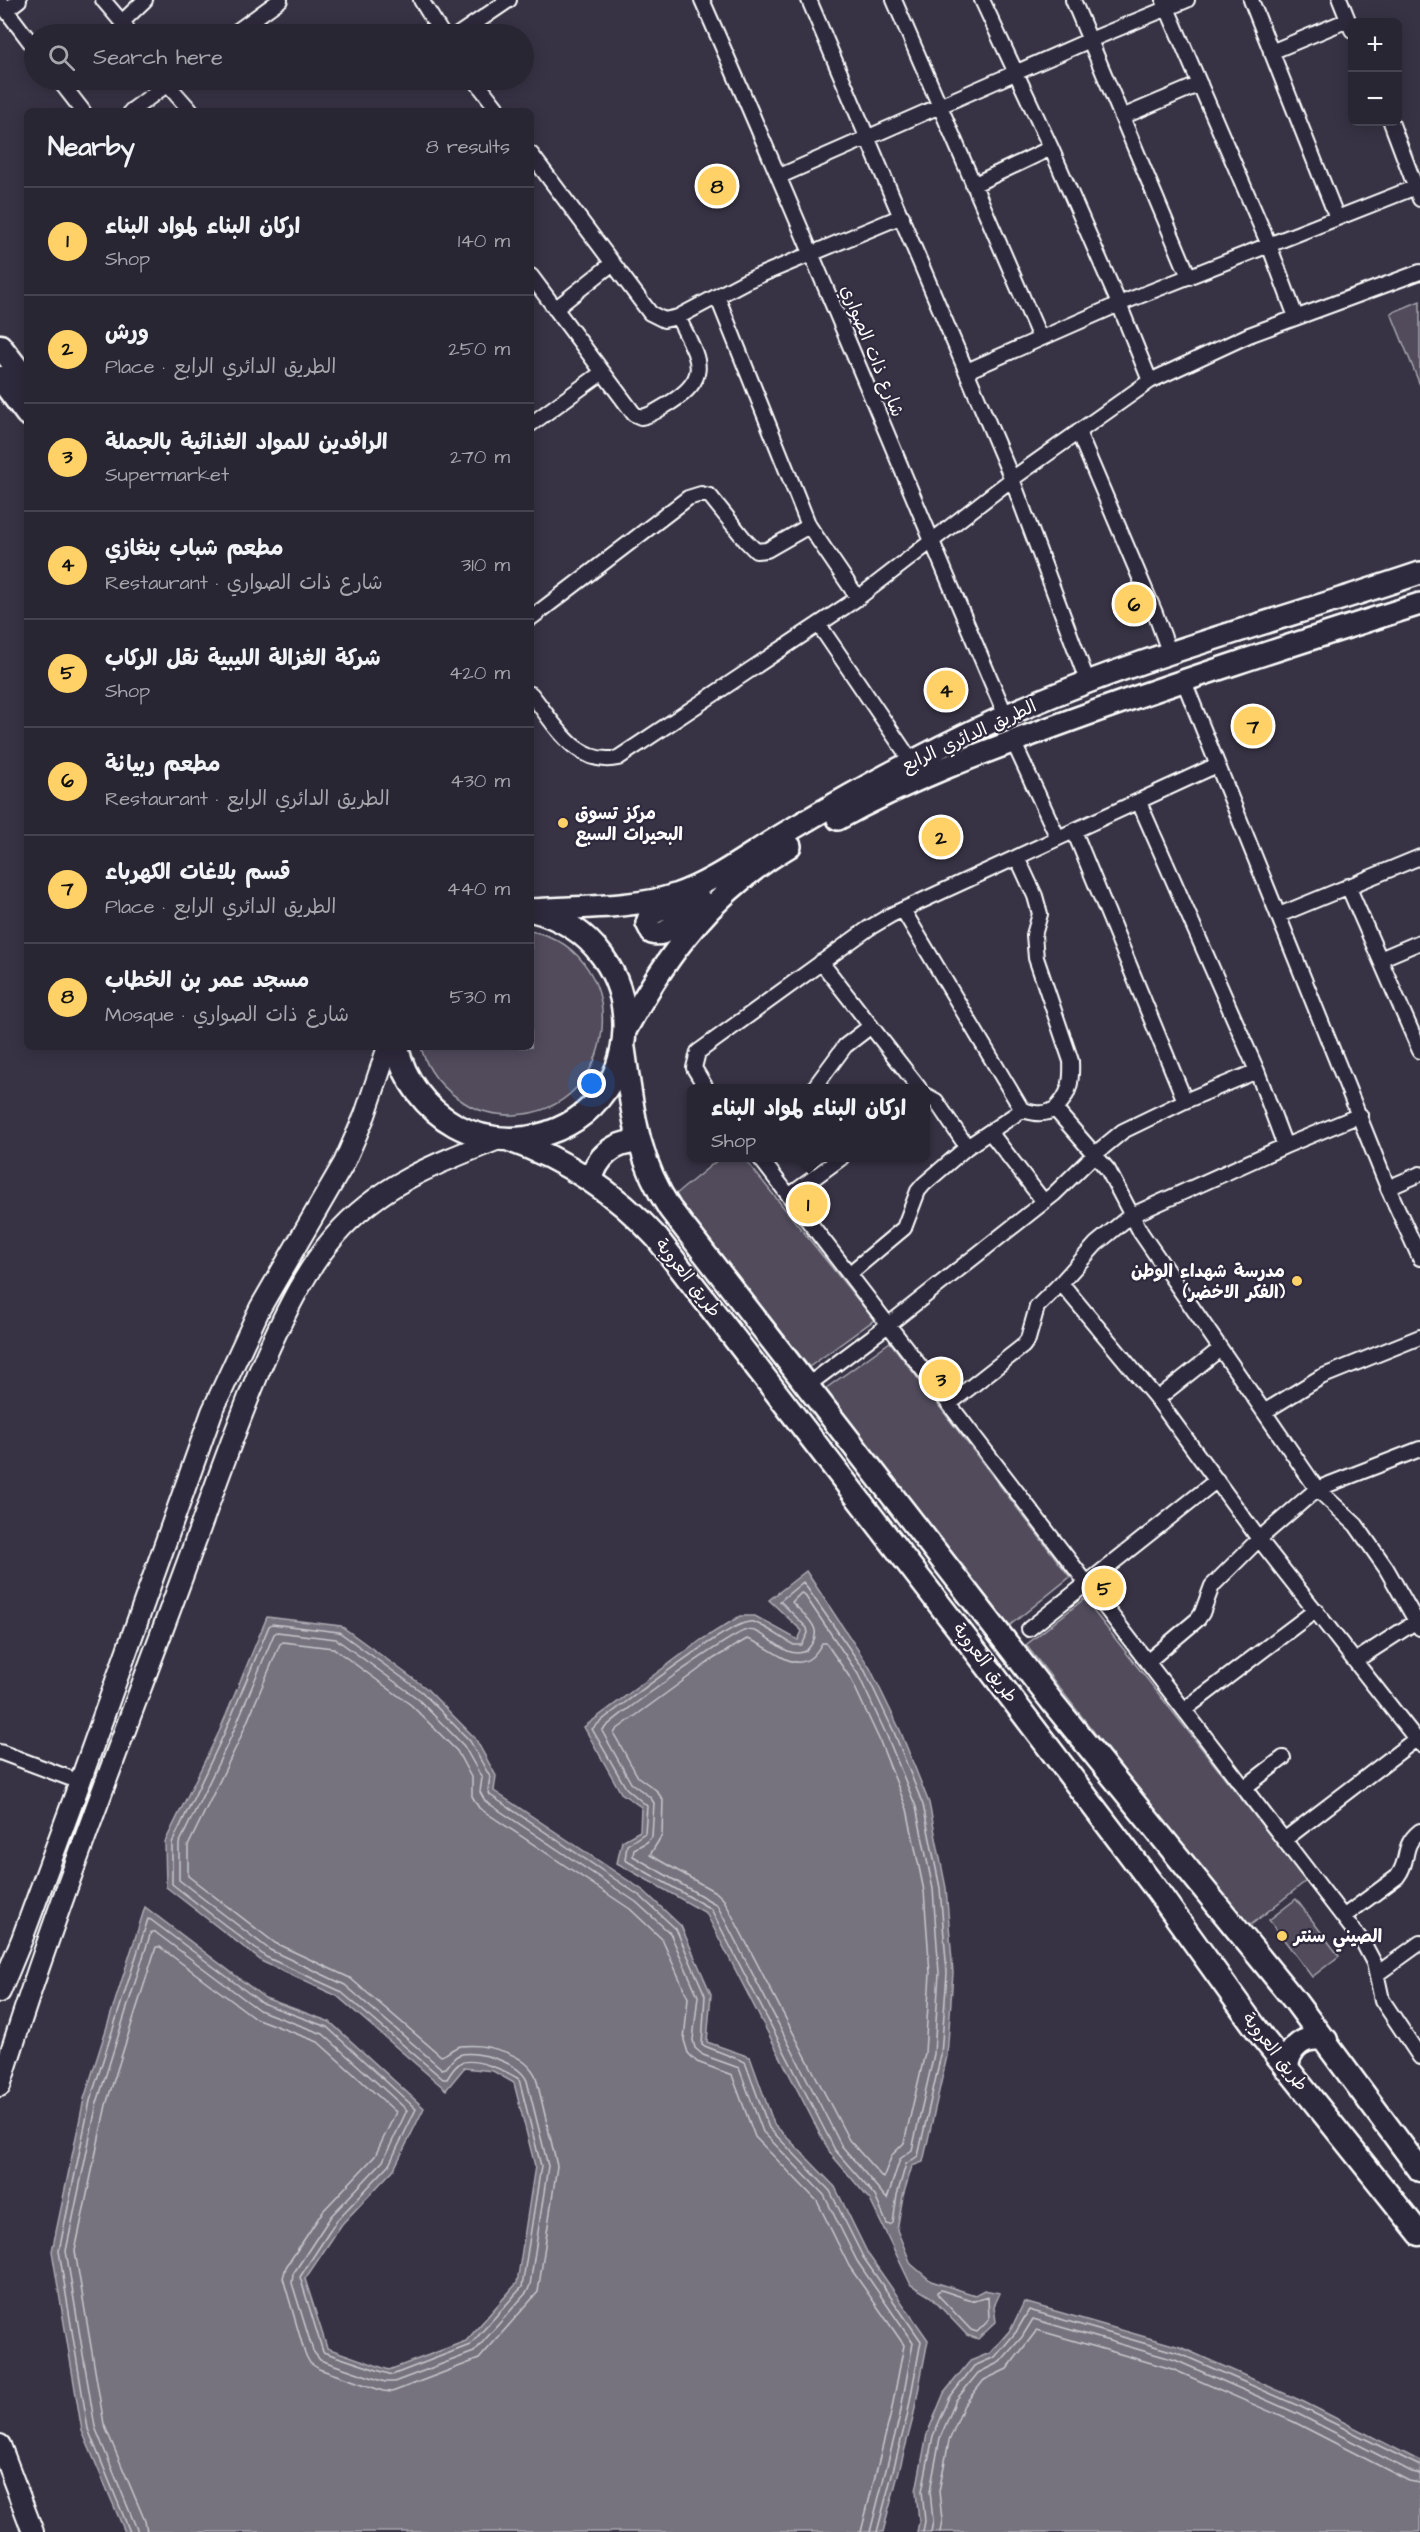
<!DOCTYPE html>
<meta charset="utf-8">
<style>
:root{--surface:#292634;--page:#353240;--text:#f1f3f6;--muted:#a5a5ac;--line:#45434f;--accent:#ffd166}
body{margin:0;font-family:"Architects Daughter","Playpen Sans Arabic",sans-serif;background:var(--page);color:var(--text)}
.controls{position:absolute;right:18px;top:18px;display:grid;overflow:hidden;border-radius:9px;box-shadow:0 3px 15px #0003}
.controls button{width:54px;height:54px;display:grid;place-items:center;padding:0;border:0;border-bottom:2px solid var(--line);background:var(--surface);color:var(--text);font:30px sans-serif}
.you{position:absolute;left:592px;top:1084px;width:21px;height:21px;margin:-15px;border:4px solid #fff;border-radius:50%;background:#1a73e8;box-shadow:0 0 0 9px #1a73e833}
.badge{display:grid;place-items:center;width:39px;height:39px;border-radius:50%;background:var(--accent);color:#111;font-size:20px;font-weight:700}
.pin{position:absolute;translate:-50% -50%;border:3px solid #fff;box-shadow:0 2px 6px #0006}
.popup{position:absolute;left:687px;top:1084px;width:243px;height:78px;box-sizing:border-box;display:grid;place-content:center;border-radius:9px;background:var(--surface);filter:drop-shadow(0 2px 4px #0005);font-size:20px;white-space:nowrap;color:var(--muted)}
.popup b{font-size:22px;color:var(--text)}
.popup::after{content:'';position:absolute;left:50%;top:100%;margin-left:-12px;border:12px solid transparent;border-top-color:var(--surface)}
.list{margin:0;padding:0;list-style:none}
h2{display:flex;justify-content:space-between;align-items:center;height:78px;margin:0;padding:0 24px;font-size:26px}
h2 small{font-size:20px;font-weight:400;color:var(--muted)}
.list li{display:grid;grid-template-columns:39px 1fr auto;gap:18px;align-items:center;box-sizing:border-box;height:108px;padding:0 24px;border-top:2px solid var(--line)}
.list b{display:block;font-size:22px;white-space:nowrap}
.list p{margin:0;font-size:20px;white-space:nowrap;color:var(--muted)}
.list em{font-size:20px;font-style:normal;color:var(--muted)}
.icon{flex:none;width:33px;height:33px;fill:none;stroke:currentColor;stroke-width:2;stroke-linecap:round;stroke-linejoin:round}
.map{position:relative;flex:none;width:1420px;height:2532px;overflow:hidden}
.search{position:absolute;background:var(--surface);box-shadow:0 3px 15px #0003;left:24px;top:24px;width:510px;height:66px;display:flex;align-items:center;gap:15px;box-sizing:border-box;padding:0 21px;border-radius:33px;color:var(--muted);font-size:22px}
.panel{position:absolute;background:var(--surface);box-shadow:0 3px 15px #0003;left:24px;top:108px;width:510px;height:942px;border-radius:9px}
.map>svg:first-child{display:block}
.green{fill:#514c5c;stroke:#a8a6ae;stroke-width:1.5}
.water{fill:#76737f;stroke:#adabb2;stroke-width:1.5}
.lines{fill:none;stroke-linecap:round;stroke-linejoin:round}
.shore{stroke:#c8c7cc;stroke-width:1.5}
.minor-casing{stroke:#fff;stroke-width:18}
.secondary-casing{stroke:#fff;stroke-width:24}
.primary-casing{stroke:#fff;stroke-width:26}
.trunk-casing{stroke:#fff;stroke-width:27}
.minor{stroke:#2f2a3d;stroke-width:14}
.secondary{stroke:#2f2a3d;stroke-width:20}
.primary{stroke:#2f2a3d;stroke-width:21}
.trunk{stroke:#2f2a3d;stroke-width:22}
.poi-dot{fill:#ffd166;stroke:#2f2a3d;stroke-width:2}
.labels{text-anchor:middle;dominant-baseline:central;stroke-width:4.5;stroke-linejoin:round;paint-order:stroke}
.street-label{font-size:18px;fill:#fff;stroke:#2f2a3d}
.poi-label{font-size:18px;font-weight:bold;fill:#fff;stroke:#2f2a3d;text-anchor:start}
</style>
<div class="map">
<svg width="1420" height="2532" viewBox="0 0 1420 2532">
<rect width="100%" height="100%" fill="#373345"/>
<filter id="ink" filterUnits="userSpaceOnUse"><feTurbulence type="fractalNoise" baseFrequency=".0167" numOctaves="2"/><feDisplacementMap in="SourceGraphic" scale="12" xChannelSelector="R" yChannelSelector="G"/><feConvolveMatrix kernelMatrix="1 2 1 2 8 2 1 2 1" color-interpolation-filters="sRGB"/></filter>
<g filter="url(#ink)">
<!-- green -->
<path class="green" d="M1420,301V385L1391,313Z
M531,931C636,953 621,1112 513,1115C497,1115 479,1112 465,1103C444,1090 427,1071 421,1047H531Z
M720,1158H744L874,1320L809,1367L675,1195Z
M890,1342L1070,1577L1009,1626L825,1389Z
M1084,1599L1306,1881L1247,1928L1026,1645Z
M1296,1899L1339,1956L1312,1977L1269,1920Z"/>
<!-- water -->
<path class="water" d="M806,1571L870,1668L900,1730L929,1803L946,1888L953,1973L947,2056L923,2162L912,2166L903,2196L897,2230L911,2264L931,2281L975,2295L984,2290L1000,2293L994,2306L996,2322L978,2339L967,2335L931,2297L911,2285L870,2200L830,2153L706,1913L617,1863L622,1841L640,1831L641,1807L621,1793L584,1727L701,1640L740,1616H755L798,1640L802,1631L769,1600Z
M267,1617L341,1626L426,1688L475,1738L496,1776L494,1791L644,1891L681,1926L711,1994L707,2042L750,2057L774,2124L835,2187L868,2254L928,2340L913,2418L883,2532H125L82,2431L52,2251L84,2099L145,1907L265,1998L330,2022L424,2108L394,2169L342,2224L305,2279L327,2348L389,2370L466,2341L517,2283L535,2166L514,2083L493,2071L464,2068L446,2090L337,1996L263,1962L166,1887L165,1842L219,1732Z
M1024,2302L1180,2347L1304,2402L1420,2461V2532H917L919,2522L916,2491L927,2434L944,2393L970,2361L990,2353L1011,2329Z"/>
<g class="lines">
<!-- shore -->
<path class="shore" d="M803,1582L865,1671L894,1732L923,1805L940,1888L947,1973L941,2055L918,2156L906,2164L897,2195L893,2223L890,2225L887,2224L875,2196L835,2150L711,1909L625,1860L627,1845L645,1833L647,1806L626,1788L592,1729L606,1717C628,1701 734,1617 753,1622C764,1625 783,1639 794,1645H802L808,1633L807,1628L780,1601Z
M801,1593L804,1594L858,1674L887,1736L916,1807L933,1889L939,1973L934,2054L912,2150L900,2159L887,2199L841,2145L717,1905L633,1856L634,1849L647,1842L652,1836L654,1803L650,1797L631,1783L602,1731C609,1720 737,1629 748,1630C768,1630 784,1661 806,1651C828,1629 806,1618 792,1602Z
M747,1639C775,1646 800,1685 822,1643H826L851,1679L879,1739L907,1809L924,1891L930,1973L925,2053L904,2143L892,2155L883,2178L849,2140L724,1900L717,1893L650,1855L662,1835L663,1800L656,1790L638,1777L614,1734L616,1730L713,1659Z
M941,2290L974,2301L988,2297L989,2320L977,2332L971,2330L938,2295L937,2292Z
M130,2532L88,2429L59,2251L90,2101L148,1919L151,1920L262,2003L327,2027L416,2109L389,2165L337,2220L300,2277L323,2352L392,2375L470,2345L522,2287L541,2166L519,2079C508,2072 472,2055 459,2064C454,2067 450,2074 447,2079H443L340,1991L266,1957L172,1884V1843L224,1734L269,1626L272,1624L339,1632L422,1692L470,1741L490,1777L488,1790L490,1795L640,1896L676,1929L705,1995L702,2045L745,2062L769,2128L830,2191L863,2257L921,2341L907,2417L877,2532
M138,2532L95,2427L66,2251L97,2103L151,1932H155L259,2010L323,2034L407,2110L383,2161L331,2216L293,2274L292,2283L313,2351L320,2360L385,2382H394L474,2352L527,2292L530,2285L548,2166L527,2081C520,2063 477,2049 459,2055C453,2057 450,2064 446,2068L442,2069L345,1985L270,1950L179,1880V1844L231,1737L274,1634L277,1632L336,1639L417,1698L464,1746L482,1778L480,1792L485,1801L636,1902L670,1933L698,1996L693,2040L695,2048L703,2055L739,2068L763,2132L824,2195L857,2261L913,2343L900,2415L870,2532
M147,2532L145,2521L104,2424L75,2251L106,2105L156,1947H160L255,2018L318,2042L396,2112L375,2156L323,2211L286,2267L283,2278L305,2354L310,2363L319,2369L383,2391L392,2392L479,2359L538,2292L557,2166L536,2077C526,2053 485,2043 461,2046C453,2047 448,2054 441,2056L350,1978L275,1943L188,1876V1846L239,1741L280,1644L283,1642L333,1648L411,1705L457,1751L472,1779V1796L479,1808L630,1909L662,1939L688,1998L684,2040L688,2053L697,2062L732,2075L755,2137L817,2201L849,2266L904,2345L891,2413L861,2532
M923,2532L925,2521L922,2491L933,2436L950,2397L974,2366L995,2357L1016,2332L1029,2310L1178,2353L1301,2407L1420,2466
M931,2532L933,2521L930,2491L940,2438L956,2400L978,2373L1000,2362L1022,2337L1033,2319L1175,2360L1298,2414L1412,2472L1420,2474
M940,2532L942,2520L939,2491L949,2441L964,2405L984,2380L1007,2369L1037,2330L1172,2369L1294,2422L1409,2481L1420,2483"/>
<defs>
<path id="minor" d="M103,0L126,27V34
M421,0L442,34
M702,0C807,237 904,478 1006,716
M809,0L1012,479L1088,683
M894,0L1040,338
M982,0L1051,148L1119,304L1150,381
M1073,0L1189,277
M1251,0L1337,218
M1340,0L1352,30
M1164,1L1269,245L1296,317
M0,2L34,47
M6,10L19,0
M122,22L145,0
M233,34L280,0
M459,34L509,0
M1271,52L1348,20
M59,80L83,111
M475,80L499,111
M167,84L191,111
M131,111L173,80
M1122,117L1200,84
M1391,122L1420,199
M531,154L650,313L664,320L678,317L746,281L902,216
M780,176L1090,40L1187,0
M973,185L1051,148
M531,276L634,414L641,417C651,416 661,408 670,403C715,375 696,356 678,317
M717,296L809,526L858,598
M555,309L613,263
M967,371L1119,304L1416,187
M531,424L603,372
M1078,432L1155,613L1170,654
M531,618L688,498L701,494L710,496L746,541L756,551L767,550L809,526
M819,625L912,762
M1183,679L1388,1188L1420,1258
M531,694C554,722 575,767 618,758L858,598L1012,479L1150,381L1249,335L1420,272
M1013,741L1058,838
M1139,802L1257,1071L1285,1146
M1074,831L1185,1101
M1017,857L1035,896L1040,914L1034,935L1036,958L1071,1061C1072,1081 1070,1095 1055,1109
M1348,886L1420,1051
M903,910L1022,1110
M1279,915L1420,857
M1380,959L1420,942
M821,962L919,1088
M706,1088L694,1068L698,1052L869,928L891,915L1217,765
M814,1088L845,1046L871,1026
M925,1095L936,1101L967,1147
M1360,1115L1285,1146L1130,1216L1096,1244L1061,1283L1157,1399L1259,1539L1420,1744
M990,1132L1044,1202
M760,1158L1364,1944L1374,1963L1382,2000L1420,2057
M1388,1188L1420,1174
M789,1196L841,1158
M849,1274L904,1228L918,1191L924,1184L967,1147L1022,1110C1034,1113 1044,1116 1055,1109L1108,1170L1141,1233L1317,1489L1356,1525L1386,1568L1420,1628
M808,1385L888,1325L1054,1194L1095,1154L1123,1131L1185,1101L1257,1071
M1157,1399L1220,1349
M949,1404L1023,1346L1028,1339L1037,1307L1061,1283
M1264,1412L1321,1377L1420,1337
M1029,1629L1217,1480
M1355,1661L1415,1622
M1147,1662L1198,1619L1202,1613L1212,1586L1259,1539L1317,1489L1420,1449
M1184,1710L1316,1610
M0,1752L80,1782
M1244,1788L1283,1758
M1284,1840L1416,1739
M1343,1917L1397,1877C1411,1859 1400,1847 1420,1831
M1377,1974L1420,1943"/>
<path id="secondary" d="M0,1992L22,1939L80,1782L212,1412L260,1308L344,1163L365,1115L388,1047
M0,2086C54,1912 121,1743 184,1572C211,1499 236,1424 267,1353C285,1313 305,1271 334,1237C378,1185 437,1163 499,1139
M0,2445L33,2532"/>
<path id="primary" d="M838,819C906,781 981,753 1055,726C1175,682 1297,643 1420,604
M674,903L650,915L647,923L652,933C668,939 688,911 701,901
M531,910C573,907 636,908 675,895C715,882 755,850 792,829C861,788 932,749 1005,716C1138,656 1282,620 1420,573
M625,1031C667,954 713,891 790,846"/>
<path id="trunk" d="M0,346L27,381
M0,378L27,414
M623,1045C632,1105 635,1156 670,1209L1053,1703L1295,2001L1420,2170
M397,1047C404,1080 426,1109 455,1125C477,1137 502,1141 526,1138C654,1119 659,941 531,910
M507,1139C564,1159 616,1193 657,1238L984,1662L1156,1889L1263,2038L1420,2234
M591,1181C596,1157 614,1142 638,1142
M1287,2069C1288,2047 1305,2034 1326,2040"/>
</defs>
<!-- minor casing -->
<use href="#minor" class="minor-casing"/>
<!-- secondary casing -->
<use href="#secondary" class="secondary-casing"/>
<!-- primary casing -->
<use href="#primary" class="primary-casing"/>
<!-- trunk casing -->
<use href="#trunk" class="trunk-casing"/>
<!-- minor -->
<use href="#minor" class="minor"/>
<!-- secondary -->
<use href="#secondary" class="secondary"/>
<!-- primary -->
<use href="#primary" class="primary"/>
<!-- trunk -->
<use href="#trunk" class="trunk"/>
</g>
</g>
<!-- markers -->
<g class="poi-dot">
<circle cx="563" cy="823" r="6"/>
<circle cx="1297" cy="1281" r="6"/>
<circle cx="1282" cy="1936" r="6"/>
</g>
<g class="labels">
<!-- street labels -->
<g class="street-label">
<text transform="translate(872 351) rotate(68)">شارع ذات الصواري</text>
<text transform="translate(969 736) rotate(-25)">الطريق الدائري الرابع</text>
<text transform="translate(688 1278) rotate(52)">طريق العروبة</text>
<text transform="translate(985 1663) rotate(53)">طريق العروبة</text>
<text transform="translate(1275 2052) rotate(52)">طريق العروبة</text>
</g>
<!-- poi labels -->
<g class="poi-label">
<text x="575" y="813">مركز تسوق<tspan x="575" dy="21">البحيرات السبع</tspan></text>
<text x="1285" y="1271" text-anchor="end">مدرسة شهداء الوطن<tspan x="1285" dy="21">(الفكر الاخضر)</tspan></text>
<text x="1294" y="1936">الصيني سنتر</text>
</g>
</g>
</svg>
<div class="controls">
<button>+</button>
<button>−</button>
</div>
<div class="you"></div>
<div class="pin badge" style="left:808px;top:1204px">1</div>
<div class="popup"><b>اركان البناء لمواد البناء</b>Shop</div>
<div class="pin badge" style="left:941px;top:837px">2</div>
<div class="pin badge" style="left:941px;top:1379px">3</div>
<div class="pin badge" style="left:946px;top:690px">4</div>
<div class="pin badge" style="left:1104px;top:1588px">5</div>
<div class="pin badge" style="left:1134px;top:604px">6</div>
<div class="pin badge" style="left:1253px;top:726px">7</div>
<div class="pin badge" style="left:717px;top:186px">8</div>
<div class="search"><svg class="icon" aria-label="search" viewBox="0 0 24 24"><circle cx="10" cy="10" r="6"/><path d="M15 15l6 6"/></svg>Search here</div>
<section class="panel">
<h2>Nearby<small>8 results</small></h2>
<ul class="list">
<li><span class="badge">1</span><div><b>اركان البناء لمواد البناء</b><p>Shop</p></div><em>140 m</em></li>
<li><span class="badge">2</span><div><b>ورش</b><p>Place · الطريق الدائري الرابع</p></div><em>250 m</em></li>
<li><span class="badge">3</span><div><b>الرافدين للمواد الغذائية بالجملة</b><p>Supermarket</p></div><em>270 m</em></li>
<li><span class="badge">4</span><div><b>مطعم شباب بنغازي</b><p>Restaurant · شارع ذات الصواري</p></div><em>310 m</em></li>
<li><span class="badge">5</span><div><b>شركة الغزالة الليبية نقل الركاب</b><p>Shop</p></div><em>420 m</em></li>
<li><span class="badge">6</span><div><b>مطعم ربيانة</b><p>Restaurant · الطريق الدائري الرابع</p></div><em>430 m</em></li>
<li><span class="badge">7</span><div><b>قسم بلاغات الكهرباء</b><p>Place · الطريق الدائري الرابع</p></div><em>440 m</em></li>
<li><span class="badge">8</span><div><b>مسجد عمر بن الخطاب</b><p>Mosque · شارع ذات الصواري</p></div><em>530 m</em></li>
</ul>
</section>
</div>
